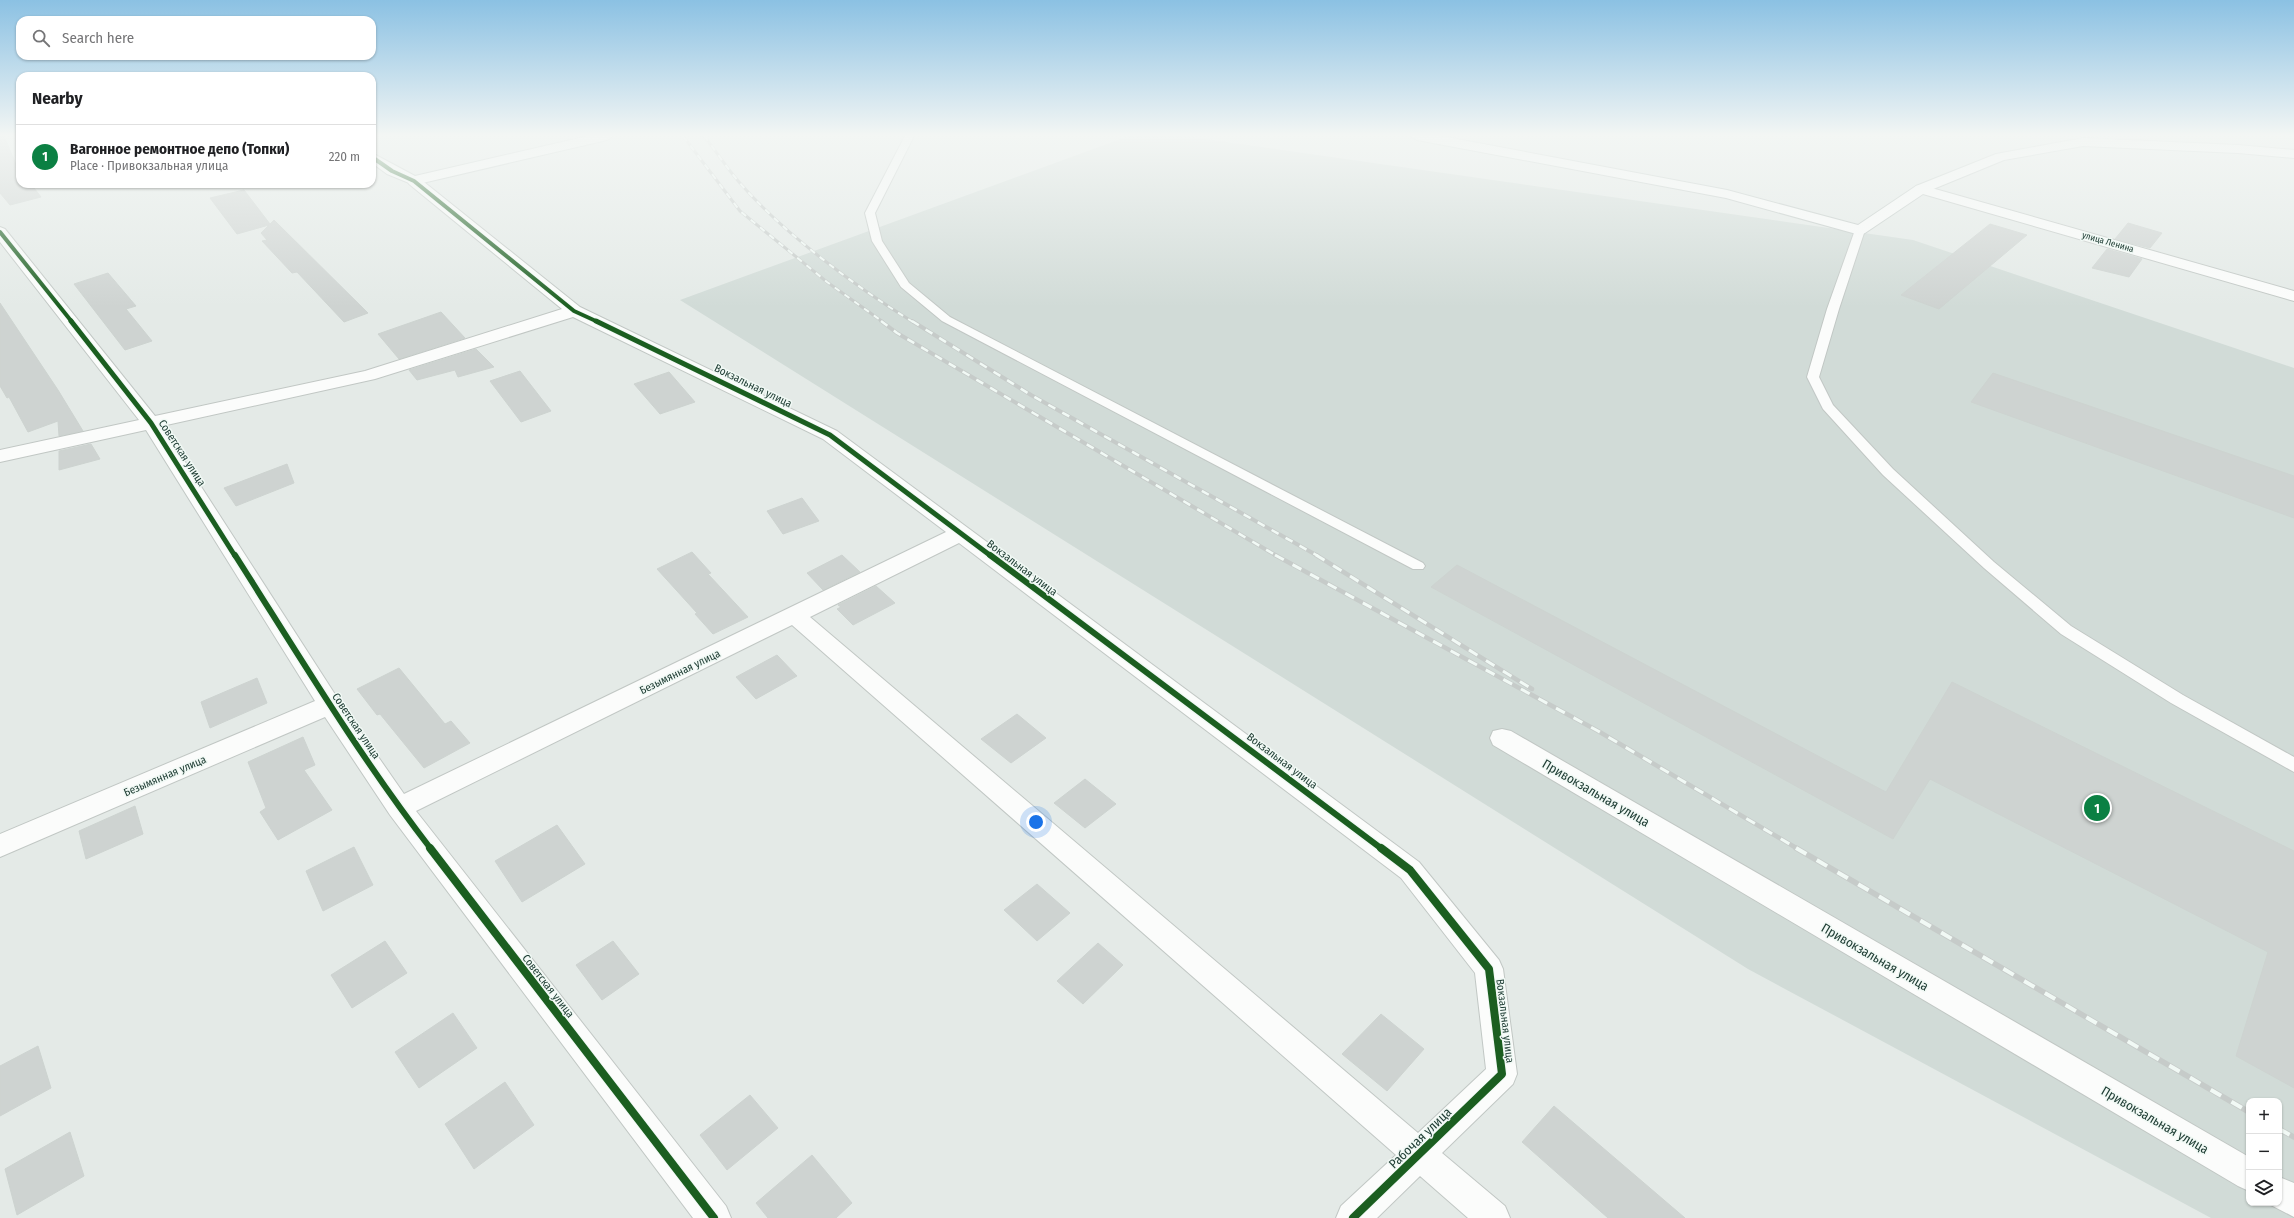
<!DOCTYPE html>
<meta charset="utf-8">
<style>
:root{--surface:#fff;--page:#f6f6f6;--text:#202124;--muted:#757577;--line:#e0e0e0;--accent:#0b8043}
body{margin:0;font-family:"Fira Sans Condensed",sans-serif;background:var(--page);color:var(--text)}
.controls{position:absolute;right:12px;bottom:12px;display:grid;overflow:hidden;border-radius:8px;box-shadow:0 1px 3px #0004}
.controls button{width:36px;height:36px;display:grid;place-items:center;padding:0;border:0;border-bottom:1px solid var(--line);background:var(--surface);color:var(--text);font:20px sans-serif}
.you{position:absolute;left:1036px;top:822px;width:14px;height:14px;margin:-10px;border:3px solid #fff;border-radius:50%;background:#1a73e8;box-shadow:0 0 0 6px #1a73e833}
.badge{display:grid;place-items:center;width:26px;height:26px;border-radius:50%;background:var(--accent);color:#fff;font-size:13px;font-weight:700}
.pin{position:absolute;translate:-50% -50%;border:2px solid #fff;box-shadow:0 1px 4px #0006}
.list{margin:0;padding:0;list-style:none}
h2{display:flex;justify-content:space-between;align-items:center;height:52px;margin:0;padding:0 16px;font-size:17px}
h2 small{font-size:13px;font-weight:400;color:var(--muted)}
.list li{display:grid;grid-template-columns:26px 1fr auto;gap:12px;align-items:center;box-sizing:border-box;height:64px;padding:0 16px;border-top:1px solid var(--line)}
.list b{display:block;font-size:15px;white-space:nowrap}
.list p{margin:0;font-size:13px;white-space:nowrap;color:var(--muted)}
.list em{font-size:13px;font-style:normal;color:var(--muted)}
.icon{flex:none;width:22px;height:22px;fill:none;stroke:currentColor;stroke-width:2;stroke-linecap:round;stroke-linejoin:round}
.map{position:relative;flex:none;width:2294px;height:1218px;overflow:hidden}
.search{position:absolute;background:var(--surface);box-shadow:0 1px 3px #0004;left:16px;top:16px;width:360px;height:44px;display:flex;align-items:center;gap:10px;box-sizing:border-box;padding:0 14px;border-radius:12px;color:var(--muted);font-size:15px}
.panel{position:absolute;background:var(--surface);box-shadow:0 1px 3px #0004;left:16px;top:72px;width:360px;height:116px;border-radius:12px}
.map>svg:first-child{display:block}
.built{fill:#d1dbd7;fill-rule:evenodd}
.building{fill:#ced3d1;stroke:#cdd3d0}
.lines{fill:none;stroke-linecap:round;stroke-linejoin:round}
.lane-casing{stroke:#c1c7c4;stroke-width:2}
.street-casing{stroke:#c1c7c4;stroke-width:2}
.secondary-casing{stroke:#bfc7c4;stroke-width:2}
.lane{fill:#fbfcfb;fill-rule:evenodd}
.street{fill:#fbfcfb;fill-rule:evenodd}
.secondary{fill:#fbfcfb;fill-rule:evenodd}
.rail-far3-casing{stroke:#c6cbc9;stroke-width:3}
.rail-far2-casing{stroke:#c6cbc9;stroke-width:4}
.rail-far1-casing{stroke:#c6cbc9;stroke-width:4.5}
.rail-casing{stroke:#c6cbc9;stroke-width:5.5}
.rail-far3{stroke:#f1f9f5;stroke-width:2;stroke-dasharray:6;stroke-linecap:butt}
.rail-far2{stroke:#f1f9f5;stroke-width:2.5;stroke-dasharray:8;stroke-linecap:butt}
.rail-far1{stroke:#f1f9f5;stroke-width:3;stroke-dasharray:10;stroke-linecap:butt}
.rail{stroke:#f1f9f5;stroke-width:4;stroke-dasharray:12;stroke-linecap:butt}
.cycleway-far3-casing{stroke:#f1f9f5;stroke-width:5.5}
.cycleway-far2-casing{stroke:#f1f9f5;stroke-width:7}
.cycleway-far1-casing{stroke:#f1f9f5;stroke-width:9}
.cycleway-casing{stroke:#f1f9f5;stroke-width:10}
.cycleway-far3{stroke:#1b5e20;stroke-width:4}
.cycleway-far2{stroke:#1b5e20;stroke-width:5}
.cycleway-far1{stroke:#1b5e20;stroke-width:6}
.cycleway{stroke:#1b5e20;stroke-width:8}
.labels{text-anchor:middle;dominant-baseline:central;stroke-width:3;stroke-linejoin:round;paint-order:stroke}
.far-street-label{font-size:9px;fill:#203e35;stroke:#f1f9f5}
.street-label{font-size:11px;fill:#203e35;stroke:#f1f9f5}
.near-street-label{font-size:13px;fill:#203e35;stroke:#f1f9f5}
</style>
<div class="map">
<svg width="2294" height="1218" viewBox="0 0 2294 1218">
<rect width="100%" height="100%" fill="#e4eae7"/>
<!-- built -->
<path class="built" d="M1129,136H1184L1913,240L2294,368V1218H2211L1748,969L680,300ZM2249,1101H2279V1203H2249Z"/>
<!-- building -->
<path class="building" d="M0,136H4L20,174V184H31L41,197L10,205L0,193Z
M244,190L270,224L274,220L368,313L344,322L297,272L292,273L262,241L267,240L261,233L269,225L237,234L210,198Z
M2128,223L2162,233L2150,248L2115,239Z
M1990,224L2027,235L1939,309L1901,295Z
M2107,249L2142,259L2129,277L2092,268Z
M108,273L136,306L126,309L152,341L125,350L74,284Z
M0,303L58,390L83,431L59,436L58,421L28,432L9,397L7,398L0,386Z
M441,312L465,338L399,359L378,334Z
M476,349L494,367L458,377L455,370L417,380L409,370Z
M520,371L551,411L521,422L490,381Z
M669,372L695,402L660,414L634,384Z
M1993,373L2294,476V518L1971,402Z
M91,444L100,459L59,470V451Z
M287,464L294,483L236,506L224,488Z
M802,498L819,521L783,534L767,511Z
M692,552L711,573L708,574L748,617L713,634L695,614L697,613L657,569Z
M842,555L860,572L823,590L807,573Z
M1457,565L1886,792L1952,682L2294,851V1088L2236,1056L2268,952L1930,779L1893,839L1431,587Z
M876,586L895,603L853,625L837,609L841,607L838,605Z
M777,655L797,676L756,699L736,677Z
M399,668L445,724L451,721L470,743L424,768L380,714L377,715L357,689Z
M257,678L267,703L210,728L201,702Z
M1017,714L1046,738L1011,763L981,739Z
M303,737L315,765L304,770L332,810L278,840L260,812L266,808L248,762Z
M1085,779L1116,804L1085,828L1054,803Z
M135,806L143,834L86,859L79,831Z
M557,825L585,864L522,902L495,861Z
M354,847L373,885L323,911L306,871Z
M1037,884L1070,913L1037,941L1004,910Z
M385,941L407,973L352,1008L331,975Z
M613,941L639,974L602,1000L576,965Z
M1098,943L1123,965L1083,1004L1057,981Z
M453,1013L477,1048L419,1088L395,1052Z
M1381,1014L1424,1049L1387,1091L1342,1054Z
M38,1046L51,1088L0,1116V1066Z
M505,1082L534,1125L474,1169L445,1124Z
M750,1095L778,1128L727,1170L700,1135Z
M1554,1106L1685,1218H1608L1522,1142Z
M70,1132L84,1176L17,1215L5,1169Z
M812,1155L852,1203L836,1218H768L756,1203Z"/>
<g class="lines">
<defs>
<path id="lane" d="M905,136H914L875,213L882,241L909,283L950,317L1423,563L1425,566L1423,569H1413L942,321L901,287L872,241L865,213Z
M1860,227L1865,230L1839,309L1819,377L1833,405L1893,469L1994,562L2071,626L2183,695L2294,757V772L2171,703L2061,634L1984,568L1883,475L1823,409L1807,377L1827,309L1855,230Z"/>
<path id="street" d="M414,177L419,178L580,307L837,431L1419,862L1499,960L1503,969L1517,1074L1513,1084L1442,1153L1505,1206L1510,1218H1468L1420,1176L1377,1218H1336L1341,1206L1396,1155L792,625L416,811L726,1206L731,1218H693L390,815L325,717L0,857V834L315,701L146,430L0,462V450L139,420L0,242V227L5,229L155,416L365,371L562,309L409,184L407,181ZM573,317L823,439L946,532L404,794L338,699L162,426L375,379ZM959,543L1401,878L1475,973L1486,1069L1418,1133L810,617Z
M1921,185L2294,291V301L1916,192L1914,189L1916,186Z
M1502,729L1511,731L2249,1157V1191L2238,1186L1493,745L1490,738L1493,731Z
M2279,1177L2294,1183V1217L2267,1203H2279Z"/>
<path id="secondary" d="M588,136H613L607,140L414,185L387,174L372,163V153L415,176Z
M1411,136H1441L1727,190L1858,225L1916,186L1996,154L2083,138L2238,145L2294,150V158L2238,153L2083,146L2004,160L1926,192L1865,233L1860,235L1726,198L1417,140Z"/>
</defs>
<!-- lane casing -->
<use href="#lane" class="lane-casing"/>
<!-- street casing -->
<use href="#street" class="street-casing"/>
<!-- secondary casing -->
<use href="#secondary" class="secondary-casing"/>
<!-- lane -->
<use href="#lane" class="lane"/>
<!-- street -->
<use href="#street" class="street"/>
<!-- secondary -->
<use href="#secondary" class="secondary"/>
<defs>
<path id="rail-far3" d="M683,136L740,211L827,282L883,322
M704,136C716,151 726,167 739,182C783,233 856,287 913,322"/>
<path id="rail-far2" d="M881,321L897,333L1277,556
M912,321L1031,395L1318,556"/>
<path id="rail-far1" d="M1275,555L1598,731L1798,849
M1316,555L1532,689"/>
<path id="rail" d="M1796,848L2249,1112
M2279,1129L2294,1137"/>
</defs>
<!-- rail-far3 casing -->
<use href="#rail-far3" class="rail-far3-casing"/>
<!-- rail-far2 casing -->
<use href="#rail-far2" class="rail-far2-casing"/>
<!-- rail-far1 casing -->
<use href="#rail-far1" class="rail-far1-casing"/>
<!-- rail casing -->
<use href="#rail" class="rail-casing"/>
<!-- rail-far3 -->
<use href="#rail-far3" class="rail-far3"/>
<!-- rail-far2 -->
<use href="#rail-far2" class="rail-far2"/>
<!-- rail-far1 -->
<use href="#rail-far1" class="rail-far1"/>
<!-- rail -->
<use href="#rail" class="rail"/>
<defs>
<path id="cycleway-far3" d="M372,157L392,171L414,181L574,311L598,322
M0,232L72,322"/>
<path id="cycleway-far2" d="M71,321L151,423L235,556
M596,321L830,435L991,556"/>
<path id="cycleway-far1" d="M235,555C298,654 359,756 431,849
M990,555L1382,849"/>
<path id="cycleway" d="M430,848L714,1218
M1353,1218L1502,1074L1489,969L1410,870L1381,848"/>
</defs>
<!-- cycleway-far3 casing -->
<use href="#cycleway-far3" class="cycleway-far3-casing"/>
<!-- cycleway-far2 casing -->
<use href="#cycleway-far2" class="cycleway-far2-casing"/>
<!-- cycleway-far1 casing -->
<use href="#cycleway-far1" class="cycleway-far1-casing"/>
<!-- cycleway casing -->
<use href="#cycleway" class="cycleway-casing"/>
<!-- cycleway-far3 -->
<use href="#cycleway-far3" class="cycleway-far3"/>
<!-- cycleway-far2 -->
<use href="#cycleway-far2" class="cycleway-far2"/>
<!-- cycleway-far1 -->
<use href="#cycleway-far1" class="cycleway-far1"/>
<!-- cycleway -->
<use href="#cycleway" class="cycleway"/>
</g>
<!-- sky -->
<linearGradient id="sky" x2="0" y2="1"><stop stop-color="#8bc1e3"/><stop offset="0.44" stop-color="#f3f6f4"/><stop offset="1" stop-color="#f3f6f4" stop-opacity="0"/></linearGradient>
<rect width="2294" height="307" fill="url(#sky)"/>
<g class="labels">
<!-- far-street labels -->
<g class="far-street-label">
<text transform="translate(2108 242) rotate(16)">улица Ленина</text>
</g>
<!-- street labels -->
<g class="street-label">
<text transform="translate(753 386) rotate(26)">Вокзальная улица</text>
<text transform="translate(182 453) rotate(57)">Советская улица</text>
<text transform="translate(1022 568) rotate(37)">Вокзальная улица</text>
<text transform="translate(680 672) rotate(-26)">Безымянная улица</text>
<text transform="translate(356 726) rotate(56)">Советская улица</text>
<text transform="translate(1282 761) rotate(37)">Вокзальная улица</text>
<text transform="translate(165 776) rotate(-23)">Безымянная улица</text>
<text transform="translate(548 986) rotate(52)">Советская улица</text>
<text transform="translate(1505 1021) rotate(83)">Вокзальная улица</text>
</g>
<!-- near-street labels -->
<g class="near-street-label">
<text transform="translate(1596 793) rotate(30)">Привокзальная улица</text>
<text transform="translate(1875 957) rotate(30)">Привокзальная улица</text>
<text transform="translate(2155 1120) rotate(30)">Привокзальная улица</text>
<text transform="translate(1420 1138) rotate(-44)">Рабочая улица</text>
</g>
</g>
</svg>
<div class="controls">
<button>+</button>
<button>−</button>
<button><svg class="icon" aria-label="layers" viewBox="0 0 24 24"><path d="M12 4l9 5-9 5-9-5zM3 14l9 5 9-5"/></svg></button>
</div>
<div class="you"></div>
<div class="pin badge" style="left:2097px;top:808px">1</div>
<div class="search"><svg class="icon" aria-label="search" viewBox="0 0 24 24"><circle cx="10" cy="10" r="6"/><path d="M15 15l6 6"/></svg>Search here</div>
<section class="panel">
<h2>Nearby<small></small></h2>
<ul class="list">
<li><span class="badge">1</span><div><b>Вагонное ремонтное депо (Топки)</b><p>Place · Привокзальная улица</p></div><em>220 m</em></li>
</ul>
</section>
</div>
